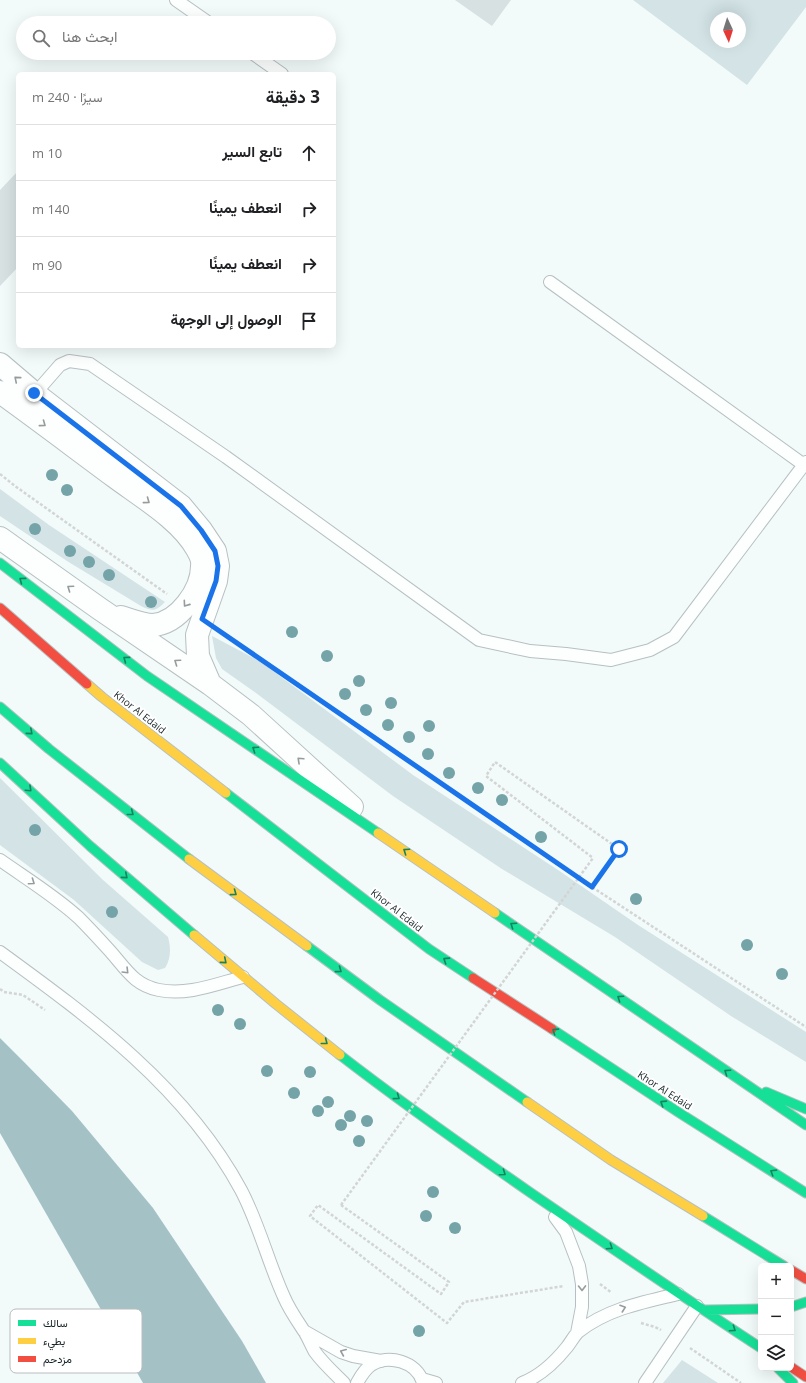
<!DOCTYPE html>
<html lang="ar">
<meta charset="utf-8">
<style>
:root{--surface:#fff;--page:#f2f2f2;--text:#202124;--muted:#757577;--line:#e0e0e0}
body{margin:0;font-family:"Open Sans",Vazirmatn,sans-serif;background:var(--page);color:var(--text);direction:rtl}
.controls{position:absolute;right:12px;bottom:12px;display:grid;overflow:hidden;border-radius:6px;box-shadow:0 4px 16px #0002}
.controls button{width:36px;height:36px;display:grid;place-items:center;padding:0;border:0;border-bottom:1px solid var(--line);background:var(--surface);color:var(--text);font:20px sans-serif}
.compass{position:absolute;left:710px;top:12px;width:36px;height:36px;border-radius:50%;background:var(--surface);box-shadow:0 4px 16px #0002;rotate:176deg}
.stop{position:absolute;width:12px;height:12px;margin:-9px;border:3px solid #1a73e8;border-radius:50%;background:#fff}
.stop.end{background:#1a73e8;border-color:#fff;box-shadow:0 1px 4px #0008}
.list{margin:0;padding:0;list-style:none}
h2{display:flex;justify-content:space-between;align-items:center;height:52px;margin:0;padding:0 16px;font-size:17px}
h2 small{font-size:13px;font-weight:400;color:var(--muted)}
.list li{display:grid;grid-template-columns:26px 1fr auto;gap:12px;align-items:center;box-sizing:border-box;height:56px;padding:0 16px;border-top:1px solid var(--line)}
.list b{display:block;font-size:15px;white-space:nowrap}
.list em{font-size:13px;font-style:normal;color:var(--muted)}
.icon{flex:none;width:22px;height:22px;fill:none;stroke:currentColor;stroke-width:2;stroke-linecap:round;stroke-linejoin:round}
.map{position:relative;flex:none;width:806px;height:1383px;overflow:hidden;direction:ltr}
.search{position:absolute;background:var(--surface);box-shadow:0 4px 16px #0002;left:16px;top:16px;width:320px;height:44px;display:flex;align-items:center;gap:10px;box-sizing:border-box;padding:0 14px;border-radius:22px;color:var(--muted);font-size:15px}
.panel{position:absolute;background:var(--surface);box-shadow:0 4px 16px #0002;left:16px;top:72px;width:320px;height:276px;border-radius:6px;direction:rtl}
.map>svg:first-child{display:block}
.green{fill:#d3e3e6;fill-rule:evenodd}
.water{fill:#a4c1c5}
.building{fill:#d7e1e2}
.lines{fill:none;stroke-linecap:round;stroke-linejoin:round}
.lane-casing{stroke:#b7c0c1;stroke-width:14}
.street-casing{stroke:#b7c0c1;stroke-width:24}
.fast-casing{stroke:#b7c0c1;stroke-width:11}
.slow-casing{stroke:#b7c0c1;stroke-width:11}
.jam-casing{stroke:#b7c0c1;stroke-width:11}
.path{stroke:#d3d5d5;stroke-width:2.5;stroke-dasharray:3 2;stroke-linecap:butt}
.lane{stroke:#fdfefe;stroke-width:12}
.street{stroke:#fdfefe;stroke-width:22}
.fast{stroke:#16e098;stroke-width:9}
.slow{stroke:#ffcf43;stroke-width:9}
.jam{stroke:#f24e42;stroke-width:9}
.path-bridge{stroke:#d3d5d5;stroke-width:2.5;stroke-dasharray:3 2;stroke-linecap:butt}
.tree{fill:#74a3a8}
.oneway{stroke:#969c9d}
.oneway2{stroke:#16825f}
.route{stroke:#1a73e8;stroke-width:5}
.labels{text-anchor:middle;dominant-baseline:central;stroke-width:4;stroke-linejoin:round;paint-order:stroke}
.street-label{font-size:10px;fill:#172426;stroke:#fff}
.key{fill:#fff;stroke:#b9bdbe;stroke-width:1}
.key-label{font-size:11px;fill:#172426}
</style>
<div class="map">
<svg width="806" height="1383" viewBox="0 0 806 1383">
<rect width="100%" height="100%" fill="#f2fafa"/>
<!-- green -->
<path class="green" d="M633,0H806V7L747,85ZM716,18H740V42H716Z
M0,489L49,525L165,602C156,611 153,612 141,606L67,561L0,516Z
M212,636L261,662L413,775L558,870L638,925L806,1032V1062L731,1016L615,937L502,869L393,796L256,693L222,669L216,658Z
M0,778L103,880L168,937C171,948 171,959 165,968L158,970L142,962L74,900L0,845Z
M682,1360L718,1383H663Z"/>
<!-- water -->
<path class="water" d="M0,1038L24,1062L72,1111L153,1208L242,1341L266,1383H143L0,1133Z"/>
<!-- building -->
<path class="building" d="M455,0H511L492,26Z
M18,171V267L0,286V190Z"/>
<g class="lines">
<defs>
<path id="lane" d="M176,0L209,23
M252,53L282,74
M550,282L804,465
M32,397L60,365L69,361L90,364L226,457L479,640L530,651L566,654L611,660L650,650L674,637L806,462
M0,860C27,879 55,896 79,918C90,929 100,940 110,951C126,969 134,985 159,990C187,996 216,984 243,977
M0,952C92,1019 186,1088 241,1190C259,1224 268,1262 284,1297C289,1309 296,1319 304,1331C308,1337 311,1345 315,1352C323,1363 334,1373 344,1383
M555,1217L566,1232L579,1266L582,1284V1307L577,1333
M304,1331L341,1352L353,1356L381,1361
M422,1379L436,1383
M357,1383C361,1376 364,1370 371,1365C388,1354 417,1361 423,1383
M522,1383C540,1376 555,1362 567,1347C571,1342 574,1336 578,1332C607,1309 643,1302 678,1294
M645,1383L697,1306"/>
<path id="street" d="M0,364L34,393L181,506L201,530L215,551L218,566L216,581L197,635L198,656L210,684
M0,392C39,420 77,449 115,477C142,497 181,520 197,549C200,554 203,560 202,566C202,590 179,623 153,625C143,625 131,620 121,617
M0,538L100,609L210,684L251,715L352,807"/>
<path id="fast" d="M0,563L147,676L378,833
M0,707L49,749L189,859
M0,763L90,846L194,935
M226,793L429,949L473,978
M495,913L806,1125
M307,946L380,1000L527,1102
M552,1029L678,1112L806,1193
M340,1055C402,1103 466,1148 531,1193C607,1245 683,1297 761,1348
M766,1092L806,1109
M703,1216L784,1266
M791,1307L806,1302
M704,1310L761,1309
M778,1368L793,1383"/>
<path id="slow" d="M87,684L102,697L226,793
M378,833L495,913
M189,859L307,946
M194,935L276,1004L340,1055
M527,1102L611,1160L703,1216"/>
<path id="jam" d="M0,608L87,684
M473,978L552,1029
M791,1270L806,1279
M791,1367L806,1377"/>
</defs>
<!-- lane casing -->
<use href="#lane" class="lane-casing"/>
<!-- street casing -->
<use href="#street" class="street-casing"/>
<!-- fast casing -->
<use href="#fast" class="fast-casing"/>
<!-- slow casing -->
<use href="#slow" class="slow-casing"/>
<!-- jam casing -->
<use href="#jam" class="jam-casing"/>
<!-- path -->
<path class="path" d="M0,474L15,486L167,594
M221,633L592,887L806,1027
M592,887L619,849L495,762L486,776L593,858
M0,989L4,992L23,995L45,1010
M341,1205L449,1282L441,1294L318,1205L310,1216L447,1323L464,1302L564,1286
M600,1284L612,1293
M641,1323L655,1327L661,1330
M690,1348L741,1383"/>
<!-- lane -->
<use href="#lane" class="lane"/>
<!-- street -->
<use href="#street" class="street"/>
<!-- fast -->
<use href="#fast" class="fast"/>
<!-- slow -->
<use href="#slow" class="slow"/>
<!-- jam -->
<use href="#jam" class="jam"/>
<!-- path-bridge -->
<path class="path-bridge" d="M341,1205L593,858"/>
</g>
<!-- trees -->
<g class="tree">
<circle cx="52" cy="475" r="6"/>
<circle cx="67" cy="490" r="6"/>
<circle cx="35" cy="529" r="6"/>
<circle cx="70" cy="551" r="6"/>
<circle cx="89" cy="562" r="6"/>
<circle cx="109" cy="575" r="6"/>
<circle cx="151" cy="602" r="6"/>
<circle cx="292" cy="632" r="6"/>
<circle cx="327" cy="656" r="6"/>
<circle cx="359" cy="681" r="6"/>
<circle cx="345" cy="694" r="6"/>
<circle cx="391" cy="703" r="6"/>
<circle cx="366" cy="710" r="6"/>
<circle cx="388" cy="725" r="6"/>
<circle cx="429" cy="726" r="6"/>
<circle cx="409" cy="737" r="6"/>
<circle cx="428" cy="754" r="6"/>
<circle cx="449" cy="773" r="6"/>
<circle cx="478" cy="788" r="6"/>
<circle cx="502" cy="800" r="6"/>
<circle cx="35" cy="830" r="6"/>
<circle cx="541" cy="837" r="6"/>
<circle cx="636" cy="899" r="6"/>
<circle cx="112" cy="912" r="6"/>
<circle cx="747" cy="945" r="6"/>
<circle cx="782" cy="974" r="6"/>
<circle cx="218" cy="1010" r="6"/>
<circle cx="240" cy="1024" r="6"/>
<circle cx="267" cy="1071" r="6"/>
<circle cx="310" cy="1072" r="6"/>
<circle cx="294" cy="1093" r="6"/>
<circle cx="328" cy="1102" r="6"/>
<circle cx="318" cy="1111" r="6"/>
<circle cx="350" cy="1116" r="6"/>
<circle cx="367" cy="1121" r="6"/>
<circle cx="341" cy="1125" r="6"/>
<circle cx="359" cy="1141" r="6"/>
<circle cx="433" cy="1192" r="6"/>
<circle cx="426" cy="1216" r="6"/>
<circle cx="455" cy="1228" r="6"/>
<circle cx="419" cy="1331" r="6"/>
</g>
<!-- one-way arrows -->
<defs><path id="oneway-chevron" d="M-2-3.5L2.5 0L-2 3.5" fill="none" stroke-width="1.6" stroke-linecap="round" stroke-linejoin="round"/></defs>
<g class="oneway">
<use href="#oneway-chevron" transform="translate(17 379) rotate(-140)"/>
<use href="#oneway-chevron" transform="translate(43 424) rotate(36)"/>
<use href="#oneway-chevron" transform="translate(147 501) rotate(36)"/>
<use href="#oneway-chevron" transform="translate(70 588) rotate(-145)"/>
<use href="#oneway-chevron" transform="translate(186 604) rotate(125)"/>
<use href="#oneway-chevron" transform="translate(177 662) rotate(-145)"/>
<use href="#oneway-chevron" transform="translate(300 760) rotate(-137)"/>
<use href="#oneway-chevron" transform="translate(32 882) rotate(35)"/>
<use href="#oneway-chevron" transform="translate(126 971) rotate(45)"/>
<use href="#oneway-chevron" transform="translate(582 1288) rotate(89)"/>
<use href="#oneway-chevron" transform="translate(623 1308) rotate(-19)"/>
<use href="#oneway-chevron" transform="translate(343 1352) rotate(-157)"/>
</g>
<g class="oneway2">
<use href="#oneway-chevron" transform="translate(22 580) rotate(-143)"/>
<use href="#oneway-chevron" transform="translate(126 659) rotate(-143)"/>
<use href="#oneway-chevron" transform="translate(30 732) rotate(41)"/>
<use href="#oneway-chevron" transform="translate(255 749) rotate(-146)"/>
<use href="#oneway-chevron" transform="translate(29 789) rotate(43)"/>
<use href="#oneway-chevron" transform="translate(131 813) rotate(38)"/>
<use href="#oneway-chevron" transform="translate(406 851) rotate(-146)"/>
<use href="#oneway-chevron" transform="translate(125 876) rotate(40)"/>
<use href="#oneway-chevron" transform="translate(234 893) rotate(36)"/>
<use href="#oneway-chevron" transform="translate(513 925) rotate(-146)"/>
<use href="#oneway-chevron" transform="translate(446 960) rotate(-147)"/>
<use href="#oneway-chevron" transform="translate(224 961) rotate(40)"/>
<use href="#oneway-chevron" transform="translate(339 970) rotate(36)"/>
<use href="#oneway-chevron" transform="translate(620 998) rotate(-146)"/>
<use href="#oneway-chevron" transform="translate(555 1031) rotate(-147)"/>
<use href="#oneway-chevron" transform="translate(325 1042) rotate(38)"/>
<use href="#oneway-chevron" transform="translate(727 1072) rotate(-146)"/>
<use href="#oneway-chevron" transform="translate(397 1097) rotate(36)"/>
<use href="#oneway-chevron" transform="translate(663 1103) rotate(-147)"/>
<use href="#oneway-chevron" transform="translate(773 1172) rotate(-148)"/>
<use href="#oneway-chevron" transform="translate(503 1173) rotate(35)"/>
<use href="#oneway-chevron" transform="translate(610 1247) rotate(34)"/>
<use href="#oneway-chevron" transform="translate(733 1329) rotate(34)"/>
</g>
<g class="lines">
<!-- route -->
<path class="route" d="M34,393L181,506L201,530L215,551L218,566L216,581L202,619L592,887L619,849"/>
</g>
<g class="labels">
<!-- street labels -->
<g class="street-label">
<text transform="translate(140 712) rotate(38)">Khor Al Edaid</text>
<text transform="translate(397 910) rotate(38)">Khor Al Edaid</text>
<text transform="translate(665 1090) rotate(33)">Khor Al Edaid</text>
</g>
</g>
<!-- legend -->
<rect x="10" y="1309" width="132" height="64" rx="6" class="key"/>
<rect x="18" y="1320" width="18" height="6" fill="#16e098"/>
<rect x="18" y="1338" width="18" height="6" fill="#ffcf43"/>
<rect x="18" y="1356" width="18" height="6" fill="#f24e42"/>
<g class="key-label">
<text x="43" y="1327">سالك</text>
<text x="43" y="1345">بطيء</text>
<text x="43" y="1363">مزدحم</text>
</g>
</svg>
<div class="controls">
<button>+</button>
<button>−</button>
<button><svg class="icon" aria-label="layers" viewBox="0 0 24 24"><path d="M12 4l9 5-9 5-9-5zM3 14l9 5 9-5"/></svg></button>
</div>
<svg class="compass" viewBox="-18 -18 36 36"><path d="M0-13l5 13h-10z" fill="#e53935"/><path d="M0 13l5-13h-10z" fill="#757577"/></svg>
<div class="stop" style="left:619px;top:849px"></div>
<div class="stop end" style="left:34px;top:393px"></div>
<div class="search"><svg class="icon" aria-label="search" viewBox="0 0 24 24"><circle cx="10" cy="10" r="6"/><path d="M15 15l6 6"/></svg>ابحث هنا</div>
<section class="panel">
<h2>3 دقيقة<small>سيرًا · 240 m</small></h2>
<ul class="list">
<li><svg class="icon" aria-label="ahead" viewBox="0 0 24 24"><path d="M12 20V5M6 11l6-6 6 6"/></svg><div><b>تابع السير</b></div><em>10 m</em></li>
<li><svg class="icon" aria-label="right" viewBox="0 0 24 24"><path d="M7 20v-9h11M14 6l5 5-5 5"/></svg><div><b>انعطف يمينًا</b></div><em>140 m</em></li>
<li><svg class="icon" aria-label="right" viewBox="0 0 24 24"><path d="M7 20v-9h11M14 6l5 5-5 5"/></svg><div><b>انعطف يمينًا</b></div><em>90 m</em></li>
<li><svg class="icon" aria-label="arrive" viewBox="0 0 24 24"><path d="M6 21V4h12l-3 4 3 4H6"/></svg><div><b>الوصول إلى الوجهة</b></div></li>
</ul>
</section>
</div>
